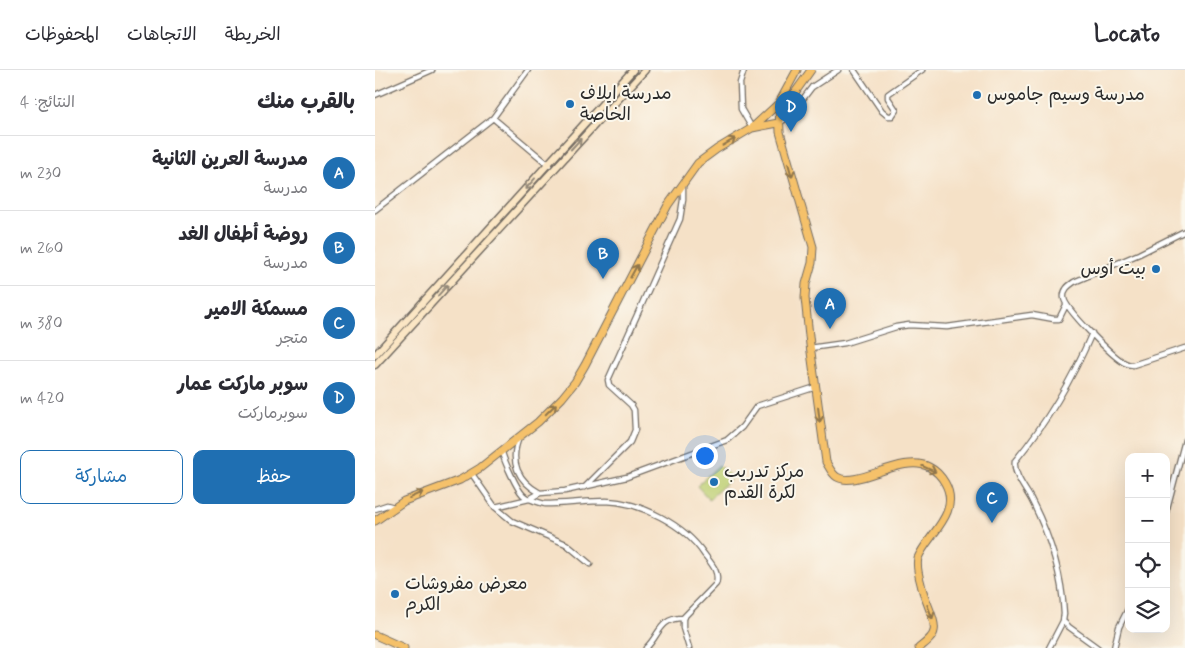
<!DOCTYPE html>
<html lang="ar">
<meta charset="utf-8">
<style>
:root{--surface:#fff;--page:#f2f2f3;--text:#2b2b33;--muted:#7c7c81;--line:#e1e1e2;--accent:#1f6fb2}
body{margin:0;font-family:Mynerve,"Playpen Sans Arabic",sans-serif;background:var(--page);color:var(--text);direction:rtl}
.controls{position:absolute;right:15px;bottom:15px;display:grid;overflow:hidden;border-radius:10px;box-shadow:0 5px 20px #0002}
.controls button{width:45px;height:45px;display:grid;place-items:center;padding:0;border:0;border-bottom:1px solid var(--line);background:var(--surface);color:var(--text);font:25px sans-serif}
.you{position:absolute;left:329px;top:385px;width:18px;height:18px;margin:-12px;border:4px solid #fff;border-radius:50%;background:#1a73e8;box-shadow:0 0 0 8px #1a73e833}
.badge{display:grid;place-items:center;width:32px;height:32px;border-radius:50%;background:var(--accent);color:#fff;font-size:16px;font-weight:700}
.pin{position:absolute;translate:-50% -41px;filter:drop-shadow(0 1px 2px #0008)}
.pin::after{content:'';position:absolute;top:26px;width:18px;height:15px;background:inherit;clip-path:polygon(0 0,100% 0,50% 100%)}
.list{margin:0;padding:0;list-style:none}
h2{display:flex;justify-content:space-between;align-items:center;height:65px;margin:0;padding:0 20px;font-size:21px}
h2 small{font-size:16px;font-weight:400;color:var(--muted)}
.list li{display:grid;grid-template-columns:32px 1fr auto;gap:15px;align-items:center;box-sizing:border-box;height:75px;padding:0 20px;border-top:1px solid var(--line)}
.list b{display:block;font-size:19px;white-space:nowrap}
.list p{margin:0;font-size:16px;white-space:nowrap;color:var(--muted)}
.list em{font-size:16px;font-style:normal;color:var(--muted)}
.actions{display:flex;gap:10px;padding:15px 20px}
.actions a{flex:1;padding:11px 0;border:1px solid var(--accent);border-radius:10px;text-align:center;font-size:18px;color:var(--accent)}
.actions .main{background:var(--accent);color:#fff}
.icon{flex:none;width:28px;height:28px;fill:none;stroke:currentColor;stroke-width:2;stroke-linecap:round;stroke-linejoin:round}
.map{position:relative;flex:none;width:810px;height:578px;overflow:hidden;direction:ltr}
header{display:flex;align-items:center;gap:30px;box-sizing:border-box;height:70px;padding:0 25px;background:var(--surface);border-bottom:1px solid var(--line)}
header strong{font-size:24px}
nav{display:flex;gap:28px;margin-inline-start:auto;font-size:18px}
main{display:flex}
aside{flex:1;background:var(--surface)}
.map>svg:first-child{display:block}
.garden{fill:#bdcf72;stroke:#747d4e}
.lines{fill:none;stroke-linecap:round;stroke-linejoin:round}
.street-casing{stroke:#726b62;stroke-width:7}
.secondary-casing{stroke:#726b62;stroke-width:9}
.primary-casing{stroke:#726b62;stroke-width:9}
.street{stroke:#fff;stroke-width:4.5}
.secondary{stroke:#fbe6c4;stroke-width:6}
.primary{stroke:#f5c16b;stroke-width:7}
.oneway{stroke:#90764b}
.oneway2{stroke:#938878}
.poi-dot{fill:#1f6fb2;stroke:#fbf7ec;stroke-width:2}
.labels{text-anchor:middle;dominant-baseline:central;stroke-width:4;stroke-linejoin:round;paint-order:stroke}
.poi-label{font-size:18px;fill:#2b2b2b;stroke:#fbf7ec;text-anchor:start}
</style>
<header>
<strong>Locato</strong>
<nav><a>الخريطة</a><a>الاتجاهات</a><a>المحفوظات</a></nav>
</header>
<main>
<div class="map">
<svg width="810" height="578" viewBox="0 0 810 578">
<rect width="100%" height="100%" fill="#fbf7ec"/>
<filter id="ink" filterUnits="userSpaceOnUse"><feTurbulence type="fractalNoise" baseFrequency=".02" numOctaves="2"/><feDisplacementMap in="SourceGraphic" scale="10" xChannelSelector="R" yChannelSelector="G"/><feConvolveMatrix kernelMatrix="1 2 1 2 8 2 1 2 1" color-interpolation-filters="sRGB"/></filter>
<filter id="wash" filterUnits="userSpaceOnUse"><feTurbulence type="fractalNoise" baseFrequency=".0096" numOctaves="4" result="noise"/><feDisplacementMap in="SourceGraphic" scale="20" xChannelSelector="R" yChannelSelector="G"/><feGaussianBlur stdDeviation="1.12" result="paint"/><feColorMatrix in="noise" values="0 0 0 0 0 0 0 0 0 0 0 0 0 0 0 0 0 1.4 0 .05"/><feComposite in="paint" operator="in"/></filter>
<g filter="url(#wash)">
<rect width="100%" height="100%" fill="#f5e1c7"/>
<!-- garden -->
<path class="garden" d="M344,395L357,408L334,429L322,416Z"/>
</g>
<g filter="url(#ink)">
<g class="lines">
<defs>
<path id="street" d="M369,0L365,13L366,39L377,58
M479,0L507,41L513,46H517L521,40L513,28V24L547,0
M0,25L57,0
M118,48L174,95
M404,53L415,46L437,17L463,0
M0,140L118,48L153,0
M810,161L764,184L699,212C693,216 688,220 689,228C690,239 739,288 750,293C753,295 756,295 758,295L810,278
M435,278L470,273L521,257L534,255L572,257L657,245L679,249H684L691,235
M144,368C134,392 143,411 165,423
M127,382C129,391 142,419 148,425C153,430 163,432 170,434C190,434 211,431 231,431C265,432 310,455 329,484C336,493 345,502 341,514L308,548V558L314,578
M97,404L120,437L137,451L191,474L215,494
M210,417L255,372L260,360L259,340L256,335L234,315L233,310L305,149L308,130V115
M120,437L154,429L165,423L190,421L252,407L352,370L367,357L382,336L441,317
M0,439L12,435L19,437
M791,442L810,370
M688,551L694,557L723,578
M271,578C285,565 284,548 308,548
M674,578L688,551L689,544C687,502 675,466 656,429C650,418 638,404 640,391C673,351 697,310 717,263
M739,578L744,557L754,537"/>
<path id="secondary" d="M0,285L258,0
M0,295L270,0"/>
<path id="primary" d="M422,0L404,33L405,62L438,177L437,193L431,214L430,228L435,275L451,392C454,397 457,404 462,407C482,419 527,383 554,397C562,401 566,406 570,413C587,443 552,465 543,488C541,496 544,507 546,514C548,527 562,551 559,561C558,568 549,574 544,578
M405,50L414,31L436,0
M377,58L403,53
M0,451L29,431L85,410L105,398L163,352L187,328L200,312L210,295L293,135L323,93L342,79L377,58L404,33
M0,565L29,578"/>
</defs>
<!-- street casing -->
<use href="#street" class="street-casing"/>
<!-- secondary casing -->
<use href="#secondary" class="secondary-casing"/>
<!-- primary casing -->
<use href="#primary" class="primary-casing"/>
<!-- street -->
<use href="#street" class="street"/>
<!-- secondary -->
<use href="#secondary" class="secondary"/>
<!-- primary -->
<use href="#primary" class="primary"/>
</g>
<!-- one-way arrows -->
<defs><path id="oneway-shaft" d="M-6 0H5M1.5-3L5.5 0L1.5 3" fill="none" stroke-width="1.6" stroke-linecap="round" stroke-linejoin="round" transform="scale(1.25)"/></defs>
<g class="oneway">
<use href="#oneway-shaft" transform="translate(354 72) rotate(-30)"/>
<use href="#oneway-shaft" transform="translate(415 100) rotate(74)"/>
<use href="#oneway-shaft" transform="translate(259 201) rotate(-61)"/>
<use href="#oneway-shaft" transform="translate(176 339) rotate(-45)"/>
<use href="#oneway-shaft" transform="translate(444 345) rotate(83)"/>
<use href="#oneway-shaft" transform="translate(554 399) rotate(24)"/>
<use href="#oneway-shaft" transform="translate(41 425) rotate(-24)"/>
<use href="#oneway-shaft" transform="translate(555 542) rotate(69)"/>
</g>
<g class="oneway2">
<use href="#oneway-shaft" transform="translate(201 74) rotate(-47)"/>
<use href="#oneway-shaft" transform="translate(155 114) rotate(132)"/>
<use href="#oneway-shaft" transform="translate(68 220) rotate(-48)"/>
</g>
</g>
<!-- markers -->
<g class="poi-dot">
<circle cx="602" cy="25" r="5"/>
<circle cx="195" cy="34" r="5"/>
<circle cx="781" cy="199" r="5"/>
<circle cx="339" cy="412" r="5"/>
<circle cx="20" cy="524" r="5"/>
</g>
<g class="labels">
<!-- poi labels -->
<g class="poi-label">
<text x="205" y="24">مدرسة ايلاف<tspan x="205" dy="21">الخاصة</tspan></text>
<text x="612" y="25">مدرسة وسيم جاموس</text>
<text x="771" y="199" text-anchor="end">بيت أوس</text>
<text x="349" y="402">مركز تدريب<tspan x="349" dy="21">لكرة القدم</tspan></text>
<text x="30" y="514">معرض مفروشات<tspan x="30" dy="21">الكرم</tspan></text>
</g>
</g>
</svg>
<div class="controls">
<button>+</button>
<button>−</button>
<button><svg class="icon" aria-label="locate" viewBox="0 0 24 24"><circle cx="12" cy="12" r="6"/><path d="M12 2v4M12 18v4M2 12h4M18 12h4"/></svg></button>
<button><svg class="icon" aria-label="layers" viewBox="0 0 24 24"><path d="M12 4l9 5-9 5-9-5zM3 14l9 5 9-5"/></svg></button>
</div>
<div class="you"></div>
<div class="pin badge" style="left:455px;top:259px">A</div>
<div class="pin badge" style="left:228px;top:209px">B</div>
<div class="pin badge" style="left:617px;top:453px">C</div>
<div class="pin badge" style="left:416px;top:62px">D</div>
</div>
<aside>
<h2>بالقرب منك<small>النتائج: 4</small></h2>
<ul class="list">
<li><span class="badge">A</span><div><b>مدرسة العرين الثانية</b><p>مدرسة</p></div><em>230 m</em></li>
<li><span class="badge">B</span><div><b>روضة أطفال الغد</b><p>مدرسة</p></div><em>260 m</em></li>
<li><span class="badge">C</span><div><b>مسمكة الامير</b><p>متجر</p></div><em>380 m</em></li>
<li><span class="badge">D</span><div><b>سوبر ماركت عمار</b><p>سوبرماركت</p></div><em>420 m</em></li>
</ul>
<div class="actions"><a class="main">حفظ</a><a>مشاركة</a></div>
</aside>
</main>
